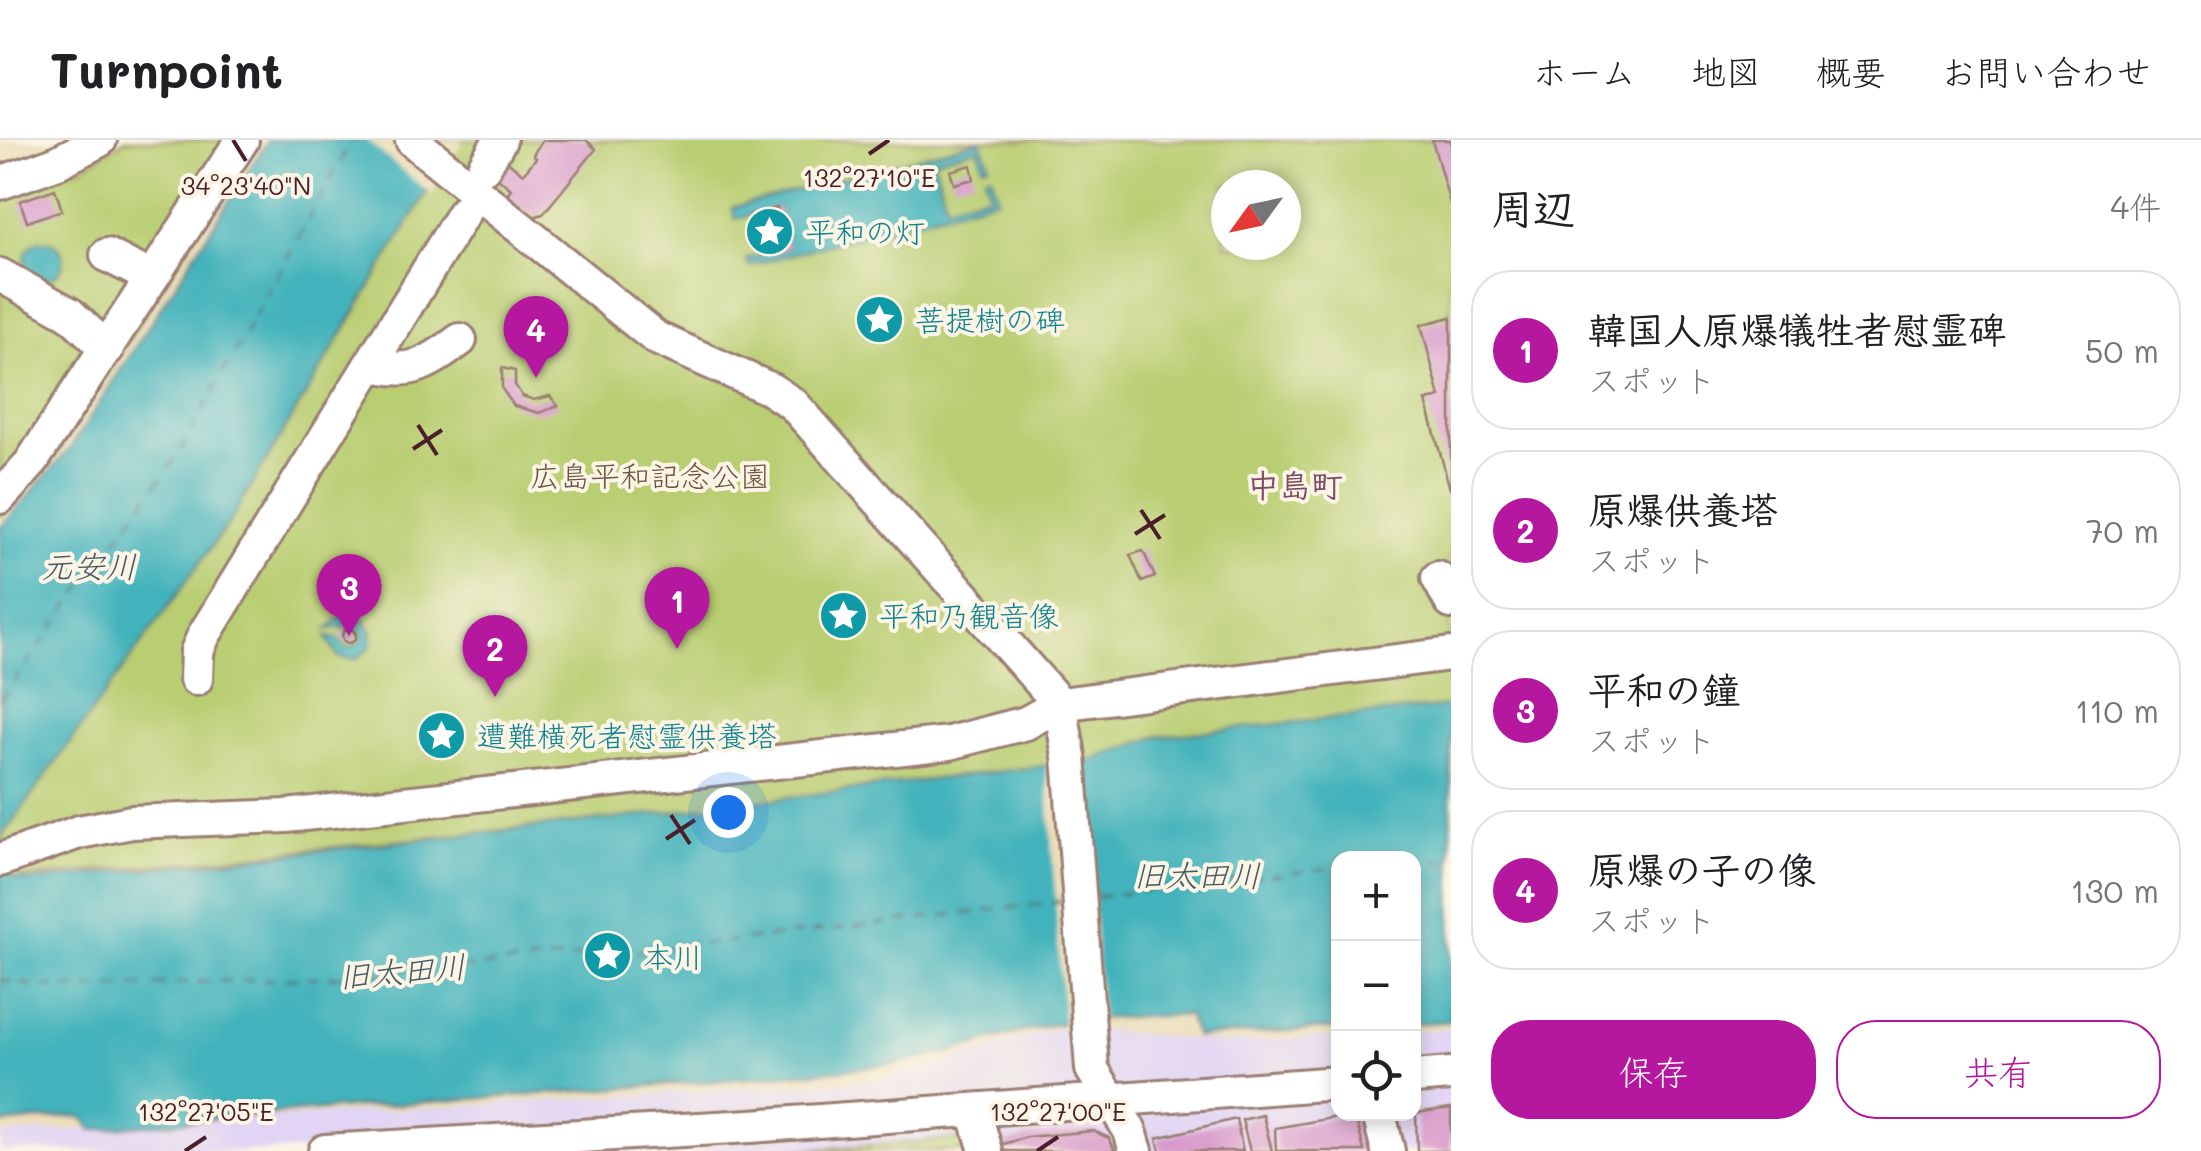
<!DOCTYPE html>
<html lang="ja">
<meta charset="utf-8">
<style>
:root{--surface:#fff;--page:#f2f2f2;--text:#202124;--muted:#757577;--line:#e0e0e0;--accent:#b5179e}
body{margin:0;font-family:Mali,"Klee One",sans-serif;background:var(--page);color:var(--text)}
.controls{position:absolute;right:30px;bottom:30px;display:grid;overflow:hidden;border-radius:20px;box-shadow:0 5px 15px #0003}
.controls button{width:90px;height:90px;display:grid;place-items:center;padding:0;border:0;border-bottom:2px solid var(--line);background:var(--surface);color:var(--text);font:50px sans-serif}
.compass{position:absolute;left:1211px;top:30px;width:90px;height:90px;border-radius:50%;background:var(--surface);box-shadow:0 5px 15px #0003;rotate:237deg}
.you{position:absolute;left:728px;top:672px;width:35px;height:35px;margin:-25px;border:8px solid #fff;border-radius:50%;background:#1a73e8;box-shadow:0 0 0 15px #1a73e833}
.badge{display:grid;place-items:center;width:65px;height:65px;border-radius:50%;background:var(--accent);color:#fff;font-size:32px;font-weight:700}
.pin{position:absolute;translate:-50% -82px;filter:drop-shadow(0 2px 5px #0008)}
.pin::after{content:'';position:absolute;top:52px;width:35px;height:30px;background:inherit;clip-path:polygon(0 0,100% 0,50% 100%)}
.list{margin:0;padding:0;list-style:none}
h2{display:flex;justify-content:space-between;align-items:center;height:130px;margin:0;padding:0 40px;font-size:42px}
h2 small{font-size:32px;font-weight:400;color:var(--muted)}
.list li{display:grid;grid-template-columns:65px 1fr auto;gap:30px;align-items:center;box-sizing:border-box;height:160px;margin:0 20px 20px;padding:0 20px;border:2px solid var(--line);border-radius:40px}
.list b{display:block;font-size:38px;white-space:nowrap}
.list p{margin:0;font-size:32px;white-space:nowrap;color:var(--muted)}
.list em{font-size:32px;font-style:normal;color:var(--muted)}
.actions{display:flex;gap:20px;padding:30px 40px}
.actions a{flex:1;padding:22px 0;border:2px solid var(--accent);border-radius:40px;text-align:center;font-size:35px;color:var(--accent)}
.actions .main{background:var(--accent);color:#fff}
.icon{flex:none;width:55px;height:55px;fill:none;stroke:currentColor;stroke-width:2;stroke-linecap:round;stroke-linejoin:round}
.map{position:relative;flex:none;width:1451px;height:1011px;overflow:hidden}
header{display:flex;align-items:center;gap:60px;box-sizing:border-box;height:140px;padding:0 50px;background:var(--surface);border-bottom:2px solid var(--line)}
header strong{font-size:48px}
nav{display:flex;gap:55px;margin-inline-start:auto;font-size:35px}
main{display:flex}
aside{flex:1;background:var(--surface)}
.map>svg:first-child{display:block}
.built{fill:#e1d4f4}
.green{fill:#b9ce72;stroke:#82764e;stroke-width:2.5;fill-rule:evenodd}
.water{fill:#43b3bc;stroke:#466974;stroke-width:2.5}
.pier{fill:#ebddb9}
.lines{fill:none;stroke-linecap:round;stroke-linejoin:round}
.ferry{stroke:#475a65;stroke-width:2.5;stroke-dasharray:12 10;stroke-linecap:butt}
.building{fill:#d89acc}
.minor-casing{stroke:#9a7e72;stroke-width:38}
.minor{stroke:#fff;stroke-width:32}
.ticks{fill:none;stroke:#4a1f2b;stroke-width:4}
.labels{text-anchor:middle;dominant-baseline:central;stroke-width:8;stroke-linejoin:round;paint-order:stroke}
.culture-label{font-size:30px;fill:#0d838f;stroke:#fcf5e5;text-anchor:start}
.park-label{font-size:30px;fill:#6b5440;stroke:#fcf5e5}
.neighbourhood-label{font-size:32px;font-weight:bold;fill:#7c4a63;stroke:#fcf5e5}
.water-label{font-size:32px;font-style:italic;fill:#475a65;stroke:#fcf5e5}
.ticks-label{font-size:25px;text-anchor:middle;fill:#4a1f2b;stroke:#fcf5e5;stroke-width:8;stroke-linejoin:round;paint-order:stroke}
</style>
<header>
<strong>Turnpoint</strong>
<nav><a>ホーム</a><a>地図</a><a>概要</a><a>お問い合わせ</a></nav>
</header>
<main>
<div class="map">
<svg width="1451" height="1011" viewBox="0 0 1451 1011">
<rect width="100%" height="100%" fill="#fcf5e5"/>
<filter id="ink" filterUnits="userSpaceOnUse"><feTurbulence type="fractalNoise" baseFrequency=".01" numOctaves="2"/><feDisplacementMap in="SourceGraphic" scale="20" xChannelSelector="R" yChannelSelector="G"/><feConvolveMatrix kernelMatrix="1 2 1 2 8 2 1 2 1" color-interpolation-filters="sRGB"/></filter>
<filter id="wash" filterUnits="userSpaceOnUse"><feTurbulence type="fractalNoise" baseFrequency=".0048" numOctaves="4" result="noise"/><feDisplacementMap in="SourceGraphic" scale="40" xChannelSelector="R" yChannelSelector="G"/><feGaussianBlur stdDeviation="2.25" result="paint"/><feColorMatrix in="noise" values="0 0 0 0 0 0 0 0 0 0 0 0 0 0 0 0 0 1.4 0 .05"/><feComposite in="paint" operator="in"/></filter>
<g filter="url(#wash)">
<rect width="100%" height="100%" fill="#ebddb9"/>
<!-- built -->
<path class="built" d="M1065,886L1228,903L1338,896V974H1414V891L1451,888V1011H0V994L880,940Z"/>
<!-- green -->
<path class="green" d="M125,0H255L58,312L0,376V57L84,26Z
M458,0H1451V566L1156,597L1092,620L613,679L16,739L0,729L2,695L230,381ZM1226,45H1286V105H1226Z
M959,999L974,1011H786Z"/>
<!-- water -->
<path class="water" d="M268,0H458L230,381L3,695L0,705V388L71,307Z
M981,0L989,24L983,26L978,8L934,20L946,65L990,54L985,36L991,34L998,58L749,126L746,119L788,108L777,68L735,79L732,68Z
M25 120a19 19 0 1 1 38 0a19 19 0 1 1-38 0Z
M345,473L363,477L372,492L370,508L356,519L338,517L326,497L337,498L348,509L360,503L362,495L356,486L327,489Z
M1451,566V881L1414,884V718H1338V888L1196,897L1187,875C1138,877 1085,876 1037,888C982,901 933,921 876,926C615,953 353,963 92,990L84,978L75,976L0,984V729L16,739L32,741L613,679L1092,620L1156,597Z"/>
<!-- pier -->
<path class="pier" d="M366,0H463L432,55Z
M1083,616L1101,885L1064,889L1046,620Z"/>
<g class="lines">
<!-- ferry -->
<path class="ferry" d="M0,561L178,315L352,0
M1414,723L1451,720
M1096,757L1338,727
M0,839C63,856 153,843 219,841C502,833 783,795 1064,761"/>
</g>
<g id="blocks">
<!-- building -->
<path class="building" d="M542,0H586L596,9L543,74L533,77L505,56L511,49L492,33L504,18L523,34L536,18L533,15Z
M1432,0H1451V64H1450Z
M971,25L974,39L954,44L950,31Z
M55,49L62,70L27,82L20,61Z
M777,68L782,87L755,94L750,75Z
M783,89L788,108L762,115L756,95Z
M1451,177V349H1450L1426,261L1440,257L1421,185Z
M502,228L515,231V245L522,256L534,260L550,256L558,266L539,273L514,266L502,249Z
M1143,411L1155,437L1142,442L1130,415Z
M342 496a7 7 0 1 1 14 0a7 7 0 1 1-14 0Z
M1451,968V1011H1417L1416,973Z
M1355,974L1364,1011H1276L1275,988Z
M1263,975L1272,1011H1250L1242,980Z
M1236,979L1243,1011H1160L1157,998Z
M1093,991L1109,998L1115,1011H1002L1000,1005L1027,997Z"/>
</g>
</g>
<g filter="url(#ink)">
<use href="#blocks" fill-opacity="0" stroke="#9a7e72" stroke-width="2.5"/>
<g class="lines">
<defs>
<path id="minor" d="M412,0L656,198L770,249L793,264L1060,564L1069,616L1092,929L1130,991L1136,1011
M484,27L500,0
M0,43L58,22L100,0
M107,115L150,137
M0,135L70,174L107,209
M371,224C410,236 428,224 460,200
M0,357L30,324L242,0
M1438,438L1451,462
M196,539L197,511L204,495L464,72
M0,720L79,692L132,682L286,676L949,603L1026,583L1060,564L1451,514
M1414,937L1451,934
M974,971L986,1011
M1379,974L1388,1011
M325,1011L750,986L1338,943"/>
</defs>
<!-- minor casing -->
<use href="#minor" class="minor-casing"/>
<!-- minor -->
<use href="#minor" class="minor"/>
</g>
</g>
<!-- ticks -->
<path class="ticks" d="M233,0L246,21M869,14L889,0M418,285L437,315M413,309L442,290M1141,370L1160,399M1135,394L1165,375M671,675L690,704M666,699L695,680M185,1011L206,997M1037,1011L1058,997"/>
<!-- icons -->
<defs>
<symbol id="sight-disc" viewBox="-11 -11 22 22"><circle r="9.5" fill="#0f9aa8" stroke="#fcf5e5"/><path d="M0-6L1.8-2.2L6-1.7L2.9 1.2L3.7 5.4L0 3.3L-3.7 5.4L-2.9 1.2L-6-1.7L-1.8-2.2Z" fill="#fff"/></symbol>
</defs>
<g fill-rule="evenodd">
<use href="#sight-disc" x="742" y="64" width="55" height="55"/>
<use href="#sight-disc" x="852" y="152" width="55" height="55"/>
<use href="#sight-disc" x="816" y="448" width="55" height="55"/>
<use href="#sight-disc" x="414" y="568" width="55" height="55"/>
<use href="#sight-disc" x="580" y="788" width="55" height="55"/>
</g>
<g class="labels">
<!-- culture labels -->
<g class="culture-label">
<text x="805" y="91">平和の灯</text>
<text x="915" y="179">菩提樹の碑</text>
<text x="879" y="475">平和乃観音像</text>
<text x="477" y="595">遭難横死者慰霊供養塔</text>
<text x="643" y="816">本川</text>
</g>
<!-- park labels -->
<g class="park-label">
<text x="650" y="335">広島平和記念公園</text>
</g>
<!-- neighbourhood labels -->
<g class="neighbourhood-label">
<text x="1295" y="344">中島町</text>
</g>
<!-- water labels -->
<g class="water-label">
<text x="89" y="425">元安川</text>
<text x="1197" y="734">旧太田川</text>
<text transform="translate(402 830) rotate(-5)">旧太田川</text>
</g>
</g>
<g class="ticks-label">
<text x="869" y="47">132°27'10"E</text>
<text x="246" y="55">34°23'40"N</text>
<text x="206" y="981">132°27'05"E</text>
<text x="1058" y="981">132°27'00"E</text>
</g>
</svg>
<div class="controls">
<button>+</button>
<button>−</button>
<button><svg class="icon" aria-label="locate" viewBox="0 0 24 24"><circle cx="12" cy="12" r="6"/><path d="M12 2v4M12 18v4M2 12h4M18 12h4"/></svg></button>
</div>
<svg class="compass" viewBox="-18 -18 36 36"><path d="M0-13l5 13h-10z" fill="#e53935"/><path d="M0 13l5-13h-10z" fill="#757577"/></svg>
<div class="you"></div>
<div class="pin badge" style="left:677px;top:509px">1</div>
<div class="pin badge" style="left:495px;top:557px">2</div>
<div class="pin badge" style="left:349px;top:496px">3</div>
<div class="pin badge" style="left:536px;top:238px">4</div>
</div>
<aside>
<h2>周辺<small>4件</small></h2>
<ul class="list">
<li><span class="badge">1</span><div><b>韓国人原爆犠牲者慰霊碑</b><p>スポット</p></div><em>50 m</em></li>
<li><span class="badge">2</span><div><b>原爆供養塔</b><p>スポット</p></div><em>70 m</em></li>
<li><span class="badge">3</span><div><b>平和の鐘</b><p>スポット</p></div><em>110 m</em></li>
<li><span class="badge">4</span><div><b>原爆の子の像</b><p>スポット</p></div><em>130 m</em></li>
</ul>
<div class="actions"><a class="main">保存</a><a>共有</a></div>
</aside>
</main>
